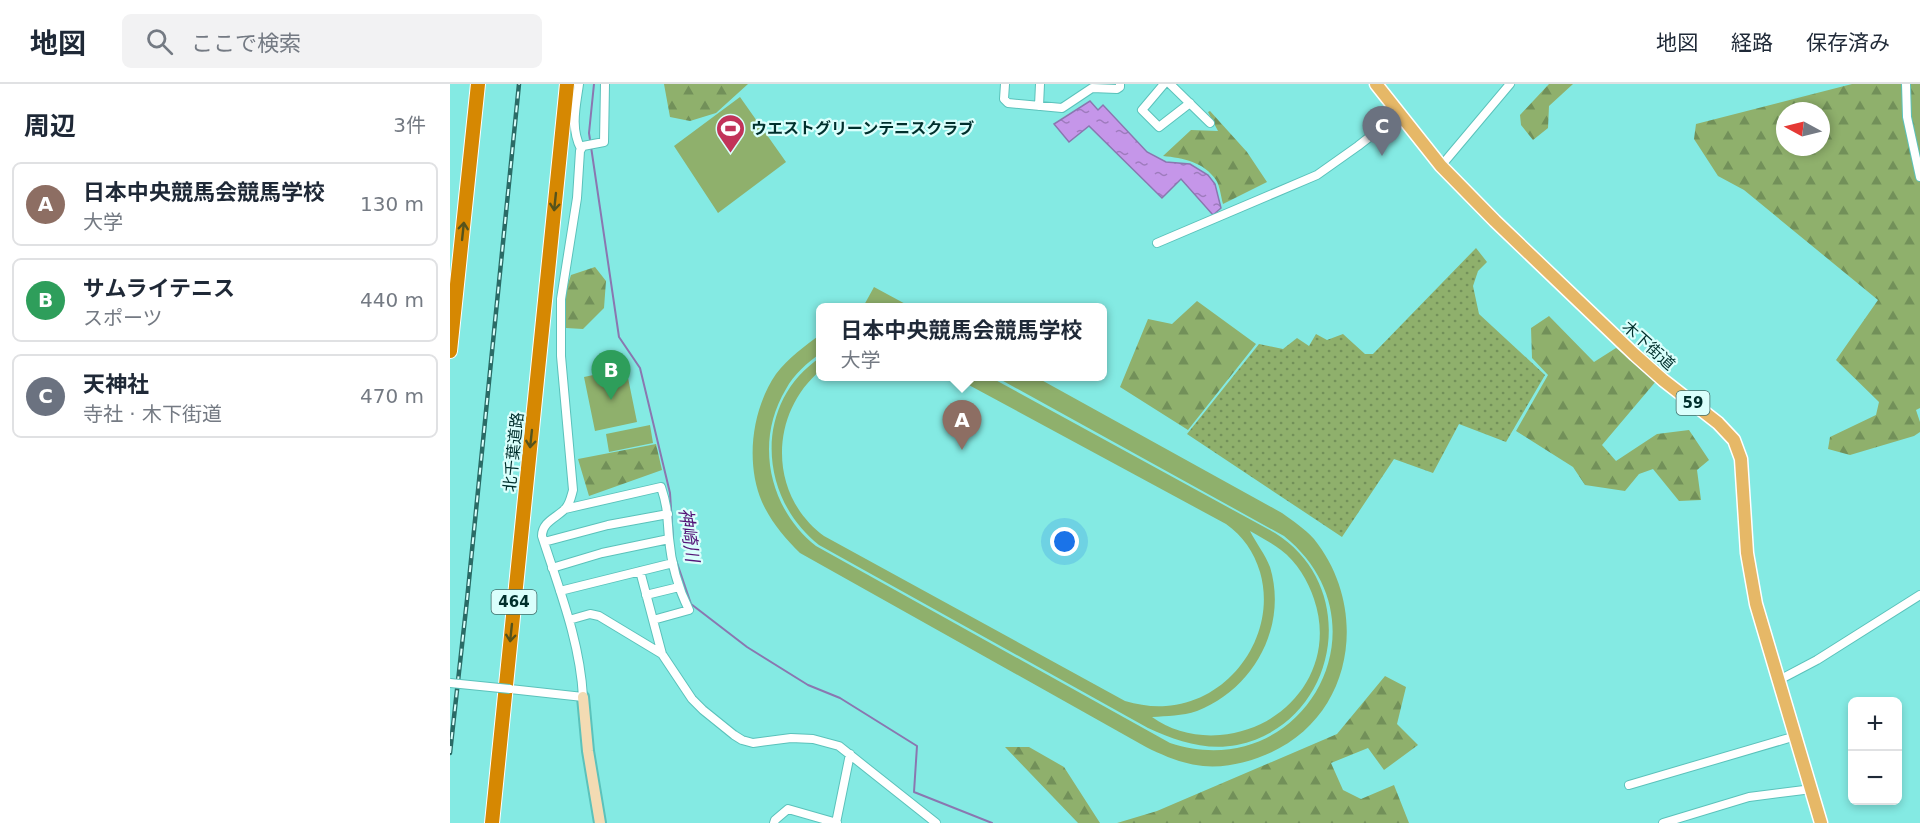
<!DOCTYPE html>
<html lang="ja">
<head>
<meta charset="utf-8">
<style>
	:root { --surface:#fff; --page:#f2f2f3; --text:#1f2937; --muted:#747a83; --line:#e0e1e3; --accent:#c23359 }
	body { margin:0; font-family:"DejaVu Sans","Noto Sans JP",sans-serif; background:var(--page); color:var(--text) }
	.controls { position:absolute; right:18px; bottom:18px; display:grid; overflow:hidden; border-radius:9px; box-shadow:0 3px 9px #0003 }
	.controls button { width:54px; height:54px; display:grid; place-items:center; padding:0; border:0; border-bottom:2px solid var(--line); background:var(--surface); color:var(--text); font:30px sans-serif }
	.compass { position:absolute; left:1326px; top:18px; width:54px; height:54px; border-radius:50%; background:var(--surface); box-shadow:0 3px 9px #0003; rotate:277deg }
	.you { position:absolute; left:615px; top:458px; width:21px; height:21px; margin:-15px; border:4px solid #fff; border-radius:50%; background:#1a73e8; box-shadow:0 0 0 9px #1a73e833 }
	.badge { display:grid; place-items:center; width:39px; height:39px; border-radius:50%; background:var(--accent); color:#fff; font-size:20px; font-weight:700 }
	.pin { position:absolute; translate:-50% -50px; filter:drop-shadow(0 2px 3px #0008) }
	.pin::after { content:''; position:absolute; top:32px; width:21px; height:18px; background:inherit; clip-path:polygon(0 0,100% 0,50% 100%) }
	.popup { position:absolute; left:366px; top:219px; width:291px; height:78px; box-sizing:border-box; display:grid; place-content:center; border-radius:9px; background:var(--surface); filter:drop-shadow(0 2px 4px #0005); font-size:20px; white-space:nowrap; color:var(--muted) }
	.popup b { font-size:22px; color:var(--text) }
	.popup::after { content:''; position:absolute; left:50%; top:100%; margin-left:-12px; border:12px solid transparent; border-top-color:var(--surface) }
	.list { margin:0; padding:0; list-style:none }
	h2 { display:flex; justify-content:space-between; align-items:center; height:78px; margin:0; padding:0 24px; font-size:26px }
	h2 small { font-size:20px; font-weight:400; color:var(--muted) }
	.list li { display:grid; grid-template-columns:39px 1fr auto; gap:18px; align-items:center; box-sizing:border-box; height:84px; margin:0 12px 12px; padding:0 12px; border:2px solid var(--line); border-radius:9px }
	.list b { display:block; font-size:22px; white-space:nowrap }
	.list p { margin:0; font-size:20px; white-space:nowrap; color:var(--muted) }
	.list em { font-size:20px; font-style:normal; color:var(--muted) }
	.icon { flex:none; width:33px; height:33px; fill:none; stroke:currentColor; stroke-width:2; stroke-linecap:round; stroke-linejoin:round }
	.map { position:relative; flex:none; width:1470px; height:739px; overflow:hidden }
	header { display:flex; align-items:center; gap:36px; box-sizing:border-box; height:84px; padding:0 30px; background:var(--surface); border-bottom:2px solid var(--line) }
	header strong { font-size:28px }
	nav { display:flex; gap:33px; margin-inline-start:auto; font-size:21px }
	.search { width:420px; height:54px; background:var(--page); display:flex; align-items:center; gap:15px; box-sizing:border-box; padding:0 21px; border-radius:9px; color:var(--muted); font-size:22px }
	main { display:flex }
	aside { flex:1; background:var(--surface) }
	.map>svg:first-child { display:block }
	.grass { fill:url(#grass-dots) }
	.forest { fill:url(#forest-firs); fill-rule:evenodd }
	.green { fill:#8fb06c; fill-rule:evenodd }
	.water { fill:url(#water-ripples); stroke:#8a77b0; stroke-width:1.5 }
	.lines { fill:none; stroke-linecap:round; stroke-linejoin:round }
	.stream { stroke:#8a77b0; stroke-width:2 }
	.street-casing { stroke:#5bc2bb; stroke-width:10 }
	.secondary-casing { stroke:#5bc2bb; stroke-width:14 }
	.primary-casing { stroke:#fff; stroke-width:15 }
	.highway-casing { stroke:#fff; stroke-width:16 }
	.street { stroke:#fff; stroke-width:8 }
	.secondary { stroke:#f3dbb3; stroke-width:10 }
	.primary { stroke:#e6b867; stroke-width:12 }
	.highway { stroke:#d68802; stroke-width:14 }
	.rail-casing { stroke:#2a6b66; stroke-width:4.5 }
	.rail { stroke:#dafffc; stroke-width:2; stroke-dasharray:7; stroke-linecap:butt }
	.street-bridge-casing { stroke:#5bc2bb; stroke-width:10; stroke-linecap:butt }
	.street-bridge { stroke:#fff; stroke-width:8 }
	.oneway { stroke:#56531b }
	.labels { text-anchor:middle; stroke-width:4.5; stroke-linejoin:round; paint-order:stroke }
	.shield { fill:#dafffc; stroke:#416d6a; stroke-width:1.5 }
	.shield-label { font-size:15px; font-weight:bold; fill:#002f2c }
	.poi-label { font-size:16px; font-weight:bold; fill:#002f2c; stroke:#dafffc; text-anchor:start }
	.street-label { font-size:16px; fill:#002f2c; stroke:#dafffc }
	.water-label { font-size:18px; font-style:italic; fill:#551678; stroke:#dafffc }
</style>
</head>
<body>
<header>
<strong>地図</strong>
<div class="search"><svg class="icon" aria-label="search" viewBox="0 0 24 24"><circle cx="10" cy="10" r="6"/><path d="M15 15l6 6"/></svg>ここで検索</div>
<nav><a>地図</a><a>経路</a><a>保存済み</a></nav>
</header>
<main>
<aside>
<h2>周辺<small>3件</small></h2>
<ul class="list">
<li><span class="badge" style="background:#8d6e63">A</span><div><b>日本中央競馬会競馬学校</b><p>大学</p></div><em>130 m</em></li>
<li><span class="badge" style="background:#2e9e5b">B</span><div><b>サムライテニス</b><p>スポーツ</p></div><em>440 m</em></li>
<li><span class="badge" style="background:#6b7280">C</span><div><b>天神社</b><p>寺社 · 木下街道</p></div><em>470 m</em></li>
</ul>
</aside>
<div class="map">
<svg width="1470" height="739" viewBox="0 0 1470 739">
	<defs>
		<pattern id="grass-dots" width="8" height="8" patternUnits="userSpaceOnUse" patternTransform="scale(1.5)"><rect width="8" height="8" fill="#8fb06c"/><path d="M2 2h.1M6 6h.1" fill="none" stroke="#729059" stroke-width="1.8" stroke-linecap="round"/></pattern>
		<pattern id="forest-firs" width="22" height="20" patternUnits="userSpaceOnUse" patternTransform="scale(1.5)"><rect width="22" height="20" fill="#8fb06c"/><path d="M5 1l3.5 6h-7zM16 11l3.5 6h-7z" fill="#729059"/></pattern>
		<pattern id="water-ripples" width="26" height="14" patternUnits="userSpaceOnUse" patternTransform="scale(1.5)"><rect width="26" height="14" fill="#c596e9"/><path d="M2 4q2-2 4 0t4 0M15 11q2-2 4 0t4 0" fill="none" stroke="#9e7bbd"/></pattern>
	</defs>
	<rect width="100%" height="100%" fill="#84eae3"/>
	<path class="grass" d="M1026,164l11,14 -9,9 -5,15 6,28 66,61 -39,67 -47,-18 -26,49 -39,-14 -52,78 -155,-103 72,-90 24,5 14,-11 12,8 7,-12 11,6 16,-6 22,20h8z"/>
	<path class="forest" d="M214,0h84l-32,29 -26,8 -20,-4z
		M1099,0h24l-24,22 -1,22 -15,12 -12,-15 -1,-10z
		M1402,0h68v324l-4,2 4,12v10l-6,4 -64,19 -22,-6 2,-12 46,-22 3,-13 -43,-42 42,-60 -134,-110 -26,-14 -24,-37 2,-15zM1335,27h36v36h-36z
		M760,27l37,41 20,30 -44,22c-2,-7 -3,-18 -7,-24 -12,-18 -33,-22 -53,-24l28,-26 27,1 -10,-19z
		M145,183l11,14 -2,27 -21,21 -17,-1 -3,-29 8,-24z
		M747,217l59,43 -68,86 -68,-43 28,-68 24,5z
		M1099,232l45,46 22,-14 41,32 -55,65 14,16 41,-27 32,-4 20,30 -12,10 4,30 -22,1 -26,-32 -14,5 -14,17 -40,-6 -12,-18 -57,-36 32,-56 -16,-17 -1,-30z
		M206,360l6,26 -73,26 -11,-37z
		M935,592l21,11 -9,37 21,21 -34,25 -16,-22 -37,15 12,27 18,9 33,-14 15,38h-292l40,-12 180,-77z
		M555,663h24l35,20 36,56h-22z"/>
	<path class="green" d="M290,13l46,65 -68,51 -44,-67z
		M424,203l37,20h-48z
		M371,250v19c-14,10 -27,21 -35,36 -32,53 -17,120 30,157l354,197c133,43 223,-119 114,-207l-288,-159h40l246,136c11,8 23,16 32,26 57,71 39,181 -49,216 -19,8 -41,13 -62,11 -20,-2 -39,-10 -57,-19l-346,-194c-15,-15 -29,-31 -38,-51 -17,-40 -10,-93 14,-128 12,-16 29,-28 45,-40z
		M371,273v13c-52,43 -53,125 3,166l301,165c14,4 27,6 41,5 65,-4 112,-72 94,-134 -6,-20 -17,-36 -34,-48l-272,-147h36l285,156c88,55 63,191 -38,212 -31,6 -61,-4 -89,-17l-329,-183c-61,-48 -66,-143 2,-188zM800,447c10,6 22,12 31,19 16,12 27,31 33,49 23,67 -25,130 -94,136 -24,2 -49,-4 -68,-18 15,-1 30,-1 45,-6 57,-22 91,-85 73,-144 -5,-13 -14,-24 -20,-36z
		M176,284l11,54 -42,9 -11,-54z
		M200,341l3,18 -44,9 -3,-18z"/>
	<path class="water" d="M640,17l8,9 5,-5 44,47 19,10 24,2 18,11 7,9 6,24 -8,7 -32,-36 -19,19 -73,-72 -20,16 -15,-18z"/>
	<g class="lines">
		<path class="stream" d="M144,0l-5,49 30,204 21,31 30,125 3,46
			M225,473l16,47 56,43 61,38 32,13 77,48 -3,46 78,31"/>
		<defs>
			<path id="street" d="M129,0c-3,22 -9,44 2,65
				M555,0l-1,15 4,4 54,5 30,-20 25,1 3,-2v-3
				M714,0l-22,26 17,17 31,-24
				M720,0l40,39
				M1456,0l1,33 13,60
				M589,22l1,-22
				M991,82l69,-82
				M707,159l160,-68 41,-29 41,-32
				M115,425l96,-22c7,21 6,29 8,51 2,24 9,50 20,72l-36,10
				M94,458l64,-17 60,-11
				M102,484l50,-15 67,-14
				M190,487l22,83
				M110,507l113,-28
				M196,511l33,-8
				M119,536l21,-6 9,2 63,38 30,45 11,11 31,25 8,5 11,3 38,-5 22,1 26,7 97,77
				M1329,596l38,-20 103,-65
				M60,605l73,8c-3,-56 -24,-108 -41,-161 0,-14 14,-18 23,-27 5,-5 6,-12 8,-19l-12,-134v-57l16,-101 3,-47 3,-5 21,-4 1,-58
				M1179,701l167,-49
				M324,739l1,-3 13,-11 49,14
				M386,739l14,-69
				M1213,739l86,-26 63,-8"/>
			<path id="secondary" d="M133,613l5,54 12,72"/>
			<path id="primary" d="M926,0l65,82 54,55 140,134 28,25 55,43 16,17 7,19 6,94 9,51 65,219"/>
			<path id="highway" d="M0,267l28,-267
				M42,739l75,-739"/>
		</defs>
		<use href="#street" class="street-casing"/>
		<use href="#secondary" class="secondary-casing"/>
		<use href="#primary" class="primary-casing"/>
		<use href="#highway" class="highway-casing"/>
		<use href="#street" class="street"/>
		<use href="#secondary" class="secondary"/>
		<use href="#primary" class="primary"/>
		<use href="#highway" class="highway"/>
		<defs>
			<path id="rail" d="M0,669l17,-153 52,-516"/>
		</defs>
		<use href="#rail" class="rail-casing"/>
		<use href="#rail" class="rail"/>
		<defs>
			<path id="street-bridge" d="M0,599l60,6"/>
		</defs>
		<use href="#street-bridge" class="street-bridge-casing"/>
		<use href="#street-bridge" class="street-bridge"/>
	</g>
	<defs><path id="oneway-shaft" d="M-6 0H5M1.5-3L5.5 0L1.5 3" fill="none" stroke-width="1.6" stroke-linecap="round" stroke-linejoin="round" transform="scale(1.5)"/></defs>
	<g class="oneway">
		<use href="#oneway-shaft" transform="translate(105 118) rotate(96)"/>
		<use href="#oneway-shaft" transform="translate(13 147) rotate(-84)"/>
		<use href="#oneway-shaft" transform="translate(81 355) rotate(96)"/>
		<use href="#oneway-shaft" transform="translate(61 549) rotate(96)"/>
	</g>
	<defs>
		<symbol id="stadium-pin" viewBox="-11 -11 22 30"><path d="M0 17L-7.5 6A9.5 9.5 0 1 1 7.5 6Z" fill="#c23359" stroke="#dafffc"/><path d="M0-5a6.5 5 0 1 0 0 10a6.5 5 0 1 0 0-10ZM-3.5-1.8h7v3.6h-7Z" fill="#fff"/></symbol>
	</defs>
	<g fill-rule="evenodd">
		<use href="#stadium-pin" x="264" y="28" width="33" height="45"/>
	</g>
	<g class="labels">
		<g class="shield">
			<rect x="1226.5" y="307" width="33" height="24" rx="4.5"/>
			<rect x="41.5" y="506" width="45" height="24" rx="4.5"/>
		</g>
		<g class="shield-label">
			<text x="1243" y="324">59</text>
			<text x="64" y="523">464</text>
		</g>
		<g class="poi-label">
			<text x="301" y="50">ウエストグリーンテニスクラブ</text>
		</g>
		<g class="street-label">
			<text transform="translate(1199 261) rotate(42)" y="6">木下街道</text>
			<text transform="translate(63 368) rotate(-84)" y="6">北千葉道路</text>
		</g>
		<g class="water-label">
			<text transform="translate(239 451) rotate(82)" y="6">神崎川</text>
		</g>
	</g>
</svg>
<div class="controls">
<button>+</button>
<button>−</button>
</div>
<svg class="compass" viewBox="-18 -18 36 36"><path d="M0-13l5 13h-10z" fill="#e53935"/><path d="M0 13l5-13h-10z" fill="#747a83"/></svg>
<div class="you"></div>
<div class="pin badge" style="left:512px;top:366px;background:#8d6e63">A</div>
<div class="popup"><b>日本中央競馬会競馬学校</b>大学</div>
<div class="pin badge" style="left:161px;top:316px;background:#2e9e5b">B</div>
<div class="pin badge" style="left:932px;top:72px;background:#6b7280">C</div>
</div>
</main>
</body>
</html>
